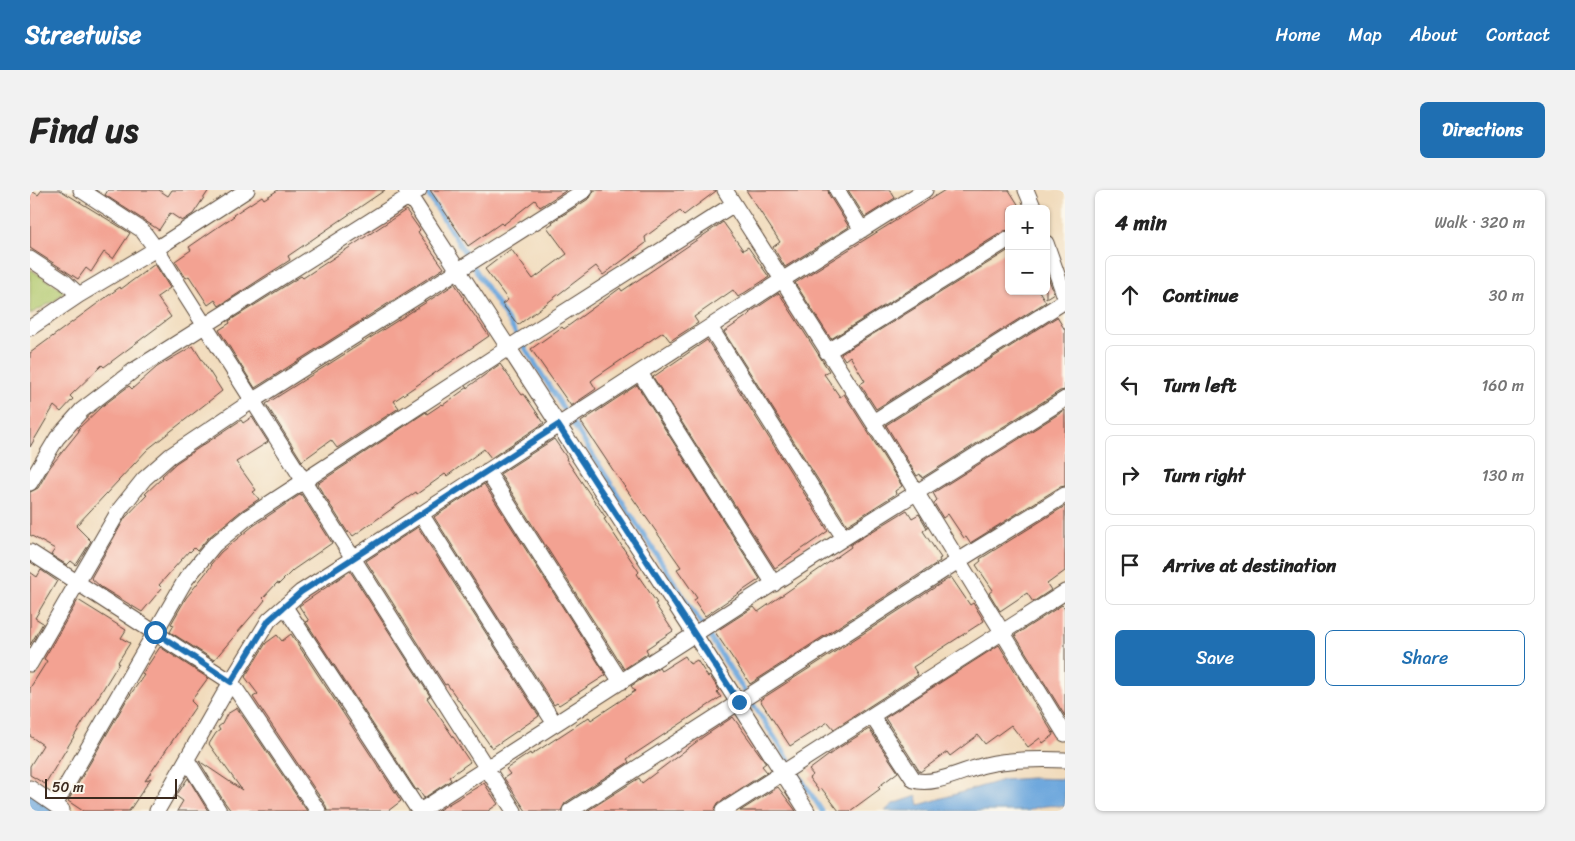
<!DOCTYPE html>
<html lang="en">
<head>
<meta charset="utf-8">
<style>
	:root { --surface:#fff; --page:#f2f2f2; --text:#222; --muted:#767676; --line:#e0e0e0; --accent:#1f6fb2 }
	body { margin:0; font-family:Sriracha,sans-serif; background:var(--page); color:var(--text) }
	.controls { position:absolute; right:15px; top:15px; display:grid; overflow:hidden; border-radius:8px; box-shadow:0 1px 4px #0004 }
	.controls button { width:45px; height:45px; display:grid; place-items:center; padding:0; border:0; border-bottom:1px solid var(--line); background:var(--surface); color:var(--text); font:25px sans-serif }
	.scale { position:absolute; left:15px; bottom:12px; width:132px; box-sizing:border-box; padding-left:5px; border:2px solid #3b2a1e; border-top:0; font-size:14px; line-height:18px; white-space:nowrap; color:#3b2a1e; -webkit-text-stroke:4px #fbf7ec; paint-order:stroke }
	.stop { position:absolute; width:15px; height:15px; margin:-11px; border:4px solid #1f6fb2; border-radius:50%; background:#fff }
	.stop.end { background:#1f6fb2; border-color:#fff; box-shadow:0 1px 5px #0008 }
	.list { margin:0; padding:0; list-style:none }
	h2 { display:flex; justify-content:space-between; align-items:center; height:65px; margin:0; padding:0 20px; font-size:21px }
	h2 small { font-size:16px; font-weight:400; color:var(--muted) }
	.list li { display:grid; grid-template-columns:32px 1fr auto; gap:15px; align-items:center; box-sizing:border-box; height:80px; margin:0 10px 10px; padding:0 10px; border:1px solid var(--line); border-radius:8px }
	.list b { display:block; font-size:19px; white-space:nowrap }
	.list em { font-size:16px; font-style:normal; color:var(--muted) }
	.actions { display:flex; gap:10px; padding:15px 20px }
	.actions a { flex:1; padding:11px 0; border:1px solid var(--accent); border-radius:8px; text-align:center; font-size:18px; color:var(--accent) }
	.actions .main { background:var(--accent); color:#fff }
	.icon { flex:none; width:28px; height:28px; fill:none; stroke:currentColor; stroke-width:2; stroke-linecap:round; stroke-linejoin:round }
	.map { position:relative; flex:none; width:1035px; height:621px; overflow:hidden; border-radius:8px }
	header { display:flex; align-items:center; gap:30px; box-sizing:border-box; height:70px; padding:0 25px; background:var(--accent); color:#fff }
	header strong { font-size:24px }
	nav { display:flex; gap:28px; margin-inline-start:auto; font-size:18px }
	.intro { display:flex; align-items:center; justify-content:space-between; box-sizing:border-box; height:120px; padding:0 30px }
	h1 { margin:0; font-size:35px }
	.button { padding:12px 22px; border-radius:8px; background:var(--accent); color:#fff; font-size:18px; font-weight:700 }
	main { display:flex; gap:30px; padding:0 30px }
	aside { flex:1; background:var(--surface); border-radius:8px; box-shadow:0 1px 4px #0004 }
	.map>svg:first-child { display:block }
	.green { fill:#b2c96e; stroke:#767a46 }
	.water { fill:#6da7dd; stroke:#54687e }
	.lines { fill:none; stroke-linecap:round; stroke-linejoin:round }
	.stream { stroke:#6da7dd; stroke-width:5 }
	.river { stroke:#6da7dd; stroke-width:31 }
	.building { fill:#f3a292 }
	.minor-casing { stroke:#564536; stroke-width:17 }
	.minor { stroke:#fff; stroke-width:15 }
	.route { stroke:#1f6fb2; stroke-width:6 }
</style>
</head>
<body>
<header>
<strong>Streetwise</strong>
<nav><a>Home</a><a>Map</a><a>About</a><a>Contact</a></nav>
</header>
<div class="intro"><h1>Find us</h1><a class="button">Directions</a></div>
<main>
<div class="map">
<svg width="1035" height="621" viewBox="0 0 1035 621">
	<rect width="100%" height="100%" fill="#fbf7ec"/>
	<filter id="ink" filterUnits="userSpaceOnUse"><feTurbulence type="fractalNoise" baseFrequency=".02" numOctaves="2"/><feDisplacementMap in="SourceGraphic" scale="10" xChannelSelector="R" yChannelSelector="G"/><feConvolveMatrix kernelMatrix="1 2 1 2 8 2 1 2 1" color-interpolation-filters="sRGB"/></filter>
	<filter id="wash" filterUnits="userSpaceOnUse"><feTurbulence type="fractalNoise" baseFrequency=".0096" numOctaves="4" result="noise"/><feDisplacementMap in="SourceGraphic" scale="20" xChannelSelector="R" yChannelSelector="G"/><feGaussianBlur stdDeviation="1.12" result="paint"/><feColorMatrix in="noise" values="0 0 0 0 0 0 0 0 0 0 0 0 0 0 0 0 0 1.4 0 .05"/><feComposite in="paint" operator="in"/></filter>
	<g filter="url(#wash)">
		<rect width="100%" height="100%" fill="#f1dbbc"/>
		<path class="green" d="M0,79l34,22 -8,9 -26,14z"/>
		<path class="water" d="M1001,588l34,1v28c-12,-3 -27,-1 -38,4h-142l8,-7 24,-8 2,9 84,-25z"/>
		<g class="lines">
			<path class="stream" d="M395,0l197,311 200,310"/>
			<path class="river" d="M0,612l14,9"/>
		</g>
		<g id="blocks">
			<path class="building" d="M0,0l8,5 4,-5h18l70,43 -17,26 -9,-7 -13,20 -5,-4 -8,11 -48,-31z
				M78,0h51l9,6 4,-6h37l-16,24 -11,7 -12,-8 -11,17 -54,-35z
				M248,0h107l-97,66 2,4 -71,46 -4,-6 -7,5 -19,-29 -3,2 -11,-17 16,-11 -2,-3 45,-31 -1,-1 29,-19 2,3z
				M400,0h137l-27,17 -5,-7 -32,25 -2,-2 -33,23z
				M564,0h122v1l-32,24 -4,-4 -35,26 1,6 -43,32 -7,-9 -78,59 -16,-21 6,-4 -23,-31 26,-20 22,30 34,-25 -20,-27 6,-4 -1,-1 38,-24z
				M716,0h82l1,5 20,32 -64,40 -12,-20 7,-5z
				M818,0h42l5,8 -30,19z
				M915,0h64l12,19h-12v21l-5,1 -173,108 -36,-56z
				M376,20l14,20 -2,2 26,36 -189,120 -36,-58 11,-7 -1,-2 72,-45 2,2z
				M693,32l20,28 5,-3 21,30 -31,20 -5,-7 -39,27 4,6 -28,18 -7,-9 -67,45 -5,4 5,8 -25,17 -40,-57 31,-22 2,2 55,-40 1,-1 2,3z
				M979,60v41h30l7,11 -170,107 -16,-25 5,-3 -15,-25 -5,4 -4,-6z
				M125,74l15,24 -13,9 14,20 -67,50 -2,-2 -32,31 3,3 -12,13 -7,-6 -24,41v-94l90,-66 1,2z
				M1016,82l8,21 -8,5z
				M425,94l9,14 -1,1 26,37 -95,65 5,7 -62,40 -6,-8 -29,21 -36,-57z
				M749,103l50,78 -5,3 16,23 4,-3 58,92 -7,5 1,3 -49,31 -123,-193 26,-18 -1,-1z
				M1027,127l8,13v60l-5,1 -138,87 -2,-4 -3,2 -31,-51z
				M677,150l121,191 -53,37 -122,-191z
				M163,156l29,45 -74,58 -72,77 15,15 -15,24 -5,-4 -4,4 -16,-10 4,-6 -25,-14v-43l8,-4 12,-21 29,-36 -1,-2 23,-22 28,-21 3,3 25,-22z
				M470,174l22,31 2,-1 20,29 -53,35 -7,-9 -37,27 -2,-2 -28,20 -1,-2 -63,44 -4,-5 -1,2 -31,-49 109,-72 1,2 15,-10 1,1z
				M607,195l123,194 -55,37 -11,-16 3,-2 -20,-29 4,-2 -66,-94 -34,-51z
				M1035,220v76l-5,1 -90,56 -4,-6 -2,1 -16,-24 -5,4 -9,-15 3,-3 -4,-7z
				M222,227l16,25 -32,20 20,28 -3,2 6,7 -18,12 -33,27 -11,13 -3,-3 -4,4 -1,-1 -30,34 3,3 -20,24 -41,-25 -10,-9 34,-60 22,-23 -2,-1 18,-17 -1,-1 14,-13 65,-43 2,3z
				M524,249l13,19 -1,1 40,59 -2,1 35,53 -2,2 20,29 -2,1 18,27 -27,18 2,4 -24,16 -124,-195z
				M454,294l122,191 -47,30 -2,-2 -3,2 -120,-188z
				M271,304l31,49 -39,27 -14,14 -2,-1 -14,15 2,2 -4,5 -47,55 -44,-28 4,-7 -3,-1 15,-26 26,-33 -1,-1 10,-12 32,-26z
				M1035,316v65l-18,13 4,6 -18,12 -6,-9 -27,18 -11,-18 4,-3 -17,-25 5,-4 -1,-2z
				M877,320l5,8 7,-4 8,14 -4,3 18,27 -2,1 1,2 -190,123 -35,-52 39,-25 4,5 93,-65 -1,-2z
				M388,337l121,189 -47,32 -45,-64 -2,1 -79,-124z
				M11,380l16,11 -22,37 8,5 -13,22v-73l7,5z
				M320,381l80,125 -3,2 43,64 -21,15 2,3 -27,18 -6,-9 -2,1 -110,-168 3,-1 -10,-15z
				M921,387l19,28 3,-2 11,18 -71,46 5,8 -84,54 -6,-7 -38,24 -30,-46z
				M48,410l48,30 -5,8 9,5 -12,19 1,1 -74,121 -15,-9v-9l13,-21 -13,-9v-48l17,-27 -3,-2z
				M1032,415l3,3v108l-50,-81z
				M261,444l110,167 -13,10h-61l-1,-5 -73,-109 5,-3 -13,-17 21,-34 11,-8 5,6z
				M969,455l55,90 -11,8 -3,-5 -12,9 -17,-22 -26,19 -7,-9 -28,21 -3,-4 -27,20 -35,-54z
				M130,457l48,31 -17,23 5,5 -51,75 6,-3 -22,33h-46l-15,-10 58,-100 18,-26 -2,-1z
				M655,466l5,8 7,-4 11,17 2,-1 9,14 -2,2 4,5 -94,62 2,3 -64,41 -4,8h-35l-22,-33 6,-4 -4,-5 24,-16 1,2 58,-38 2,3 44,-29 -4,-5 28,-18 2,3z
				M207,518l70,103h-76l-8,-11 -24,-39 43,29 -33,-46 7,-11 4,-3 -2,-3 4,-3 5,-10z
				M703,527l33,46 -4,3 5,6 -49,31 -4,8h-127l52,-33 3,5 61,-46z
				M839,539l29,43 -20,15 2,2 -30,22h-11l-17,-22 -3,2 -10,-13 4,-3 -4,-5 28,-21z
				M158,588l20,33h-31l6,-10 -7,-5z
				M454,593l14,21 -10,7h-51z
				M748,597l18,24h-56z"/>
		</g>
	</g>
	<g filter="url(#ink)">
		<use href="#blocks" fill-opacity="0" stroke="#564536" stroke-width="1"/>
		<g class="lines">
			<defs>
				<path id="minor" d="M51,0l61,40 14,19 358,562
					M376,0l289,445 112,176
					M695,0l148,232 192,312
					M807,0l25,40
					M996,0l8,19
					M1016,53l19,54
					M0,69l35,23 14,13
					M680,137l134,211
					M0,138l49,-33 77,-46 91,-59
					M797,162l182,-113
					M610,183l134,211
					M843,232l192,-121
					M457,281l134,211
					M0,293l27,-45 25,-28 51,-39 286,-181
					M391,324l134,210
					M0,362l201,130 87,129
					M255,417l134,204
					M0,474l90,-155 24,-30 26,-23 82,-55 333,-211
					M842,526l42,64c19,7 52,-11 71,-15 26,-6 53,-6 80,-5
					M157,570l32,51
					M0,598l32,22
					M25,615l131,-226 28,-34 33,-27 57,-37 204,-133 226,-144
					M127,621l74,-129 38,-62 32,-28 481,-312 143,-90
					M390,621l424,-273 221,-139
					M540,621l388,-250 107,-66
					M693,621l342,-219"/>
			</defs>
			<use href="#minor" class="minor-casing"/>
			<use href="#minor" class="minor"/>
		</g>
	</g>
	<g class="lines" filter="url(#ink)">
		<path class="route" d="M125,442l76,50 38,-62 32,-28 257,-167 181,277"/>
	</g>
</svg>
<div class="controls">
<button>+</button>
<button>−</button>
</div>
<div class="scale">50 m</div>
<div class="stop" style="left:125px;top:442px"></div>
<div class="stop end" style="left:709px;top:512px"></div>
</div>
<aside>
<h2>4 min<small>Walk · 320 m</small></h2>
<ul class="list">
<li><svg class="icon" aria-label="ahead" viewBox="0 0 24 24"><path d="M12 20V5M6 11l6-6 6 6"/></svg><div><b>Continue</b></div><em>30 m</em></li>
<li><svg class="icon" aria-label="left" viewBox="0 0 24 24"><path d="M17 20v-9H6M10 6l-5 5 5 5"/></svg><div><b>Turn left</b></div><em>160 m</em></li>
<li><svg class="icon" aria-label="right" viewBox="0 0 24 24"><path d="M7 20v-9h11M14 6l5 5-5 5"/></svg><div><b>Turn right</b></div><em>130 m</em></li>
<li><svg class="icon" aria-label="arrive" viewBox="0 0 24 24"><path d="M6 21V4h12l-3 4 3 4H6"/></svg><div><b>Arrive at destination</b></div></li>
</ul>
<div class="actions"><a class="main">Save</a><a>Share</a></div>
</aside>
</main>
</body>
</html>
